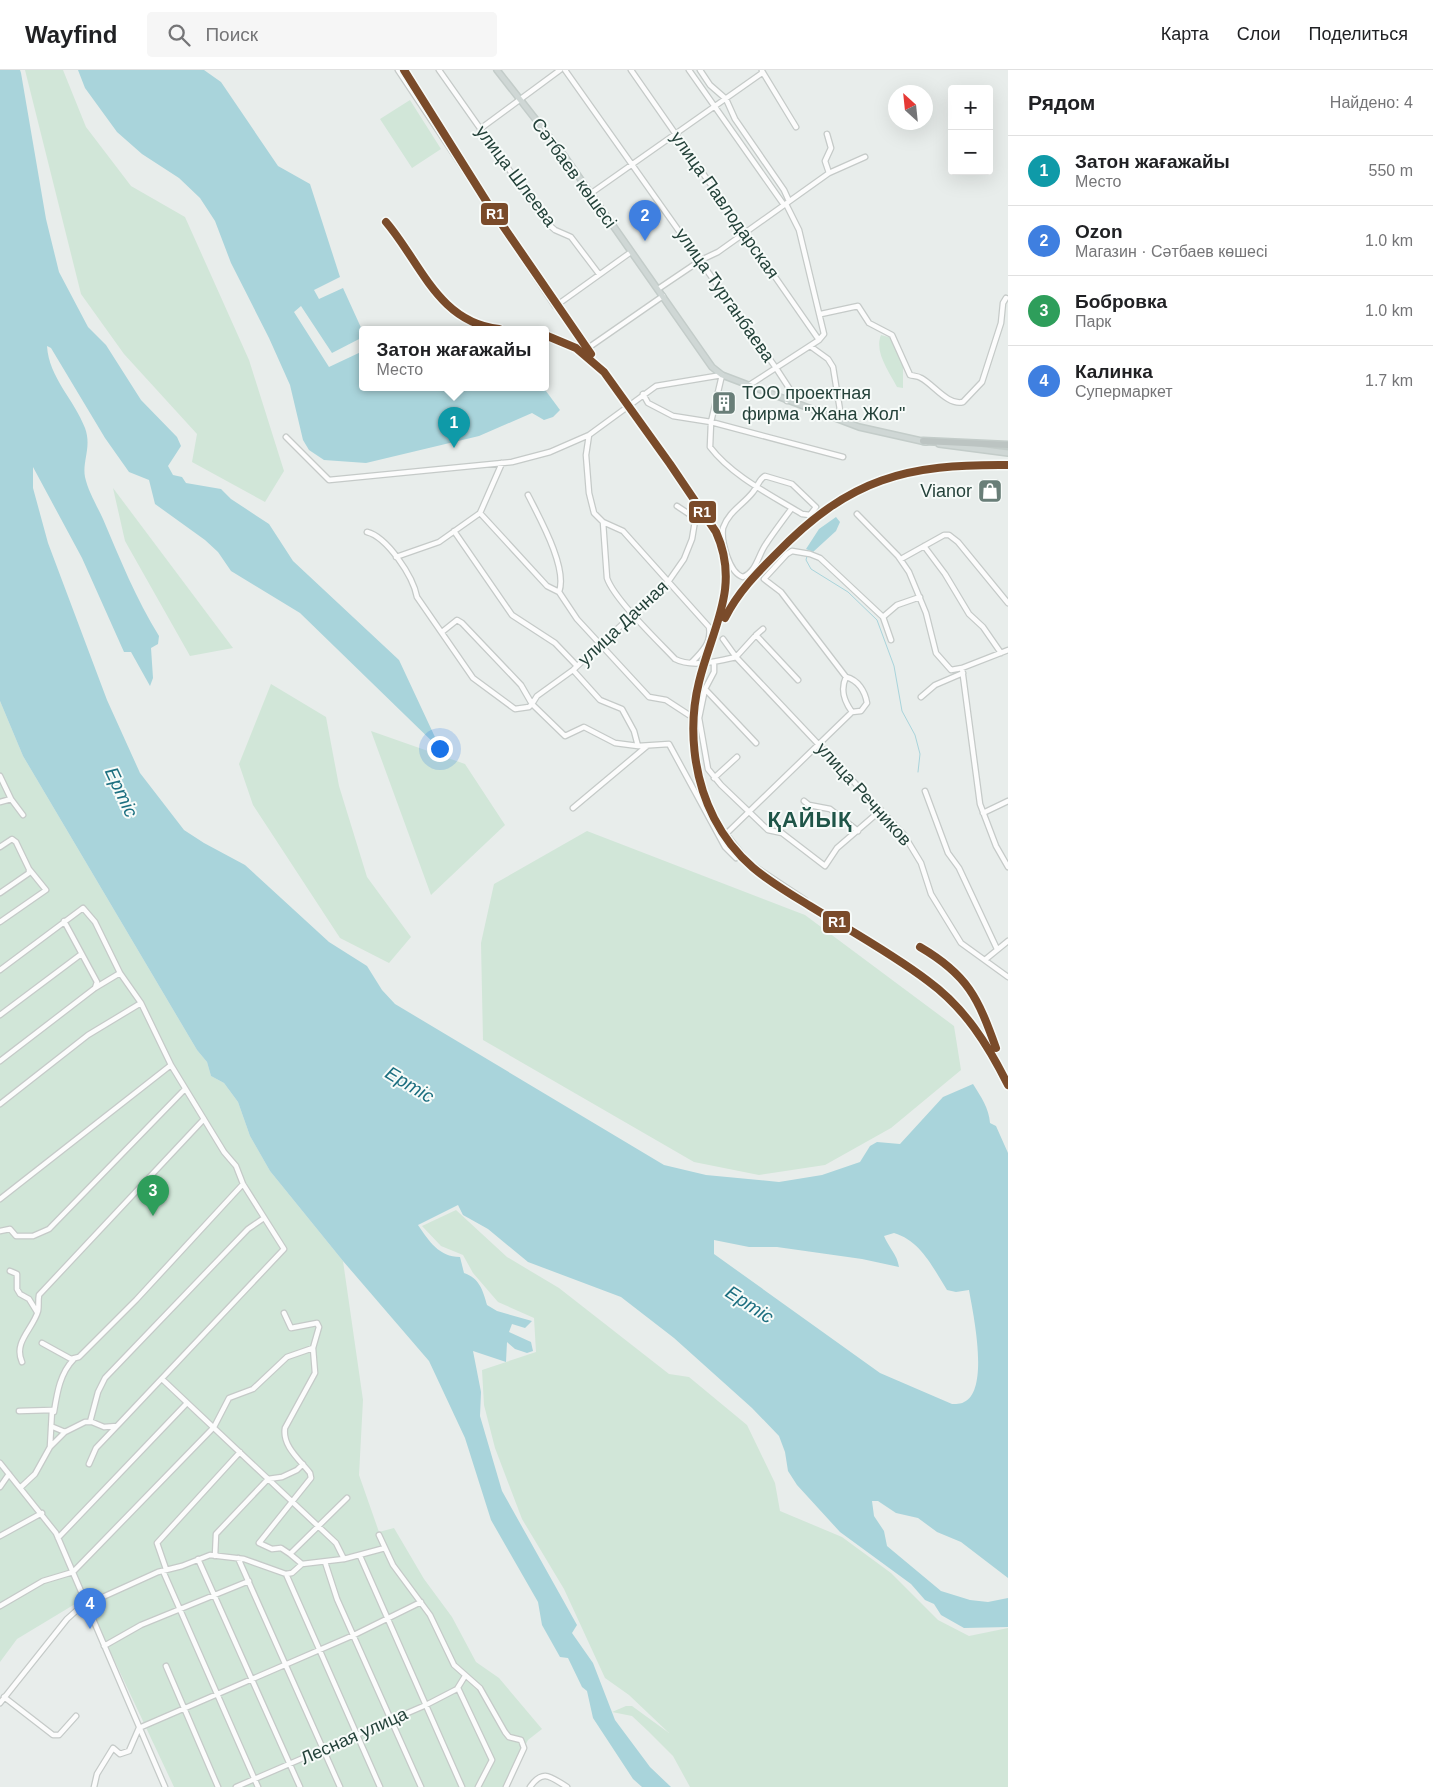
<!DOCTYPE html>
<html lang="ru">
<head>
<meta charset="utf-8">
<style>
	:root { --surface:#fff; --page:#f6f6f6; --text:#202124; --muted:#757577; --line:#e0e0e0; --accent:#697e78 }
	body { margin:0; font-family:Helvetica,sans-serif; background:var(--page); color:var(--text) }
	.controls { position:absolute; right:15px; top:15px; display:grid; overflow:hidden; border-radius:5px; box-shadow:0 5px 20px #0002 }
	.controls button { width:45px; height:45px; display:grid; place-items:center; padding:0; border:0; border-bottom:1px solid var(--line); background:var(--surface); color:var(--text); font:25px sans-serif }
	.compass { position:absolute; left:888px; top:15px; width:45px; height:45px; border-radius:50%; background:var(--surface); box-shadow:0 5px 20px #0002; rotate:333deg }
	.you { position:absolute; left:439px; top:678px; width:18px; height:18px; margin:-12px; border:4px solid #fff; border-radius:50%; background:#1a73e8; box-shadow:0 0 0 8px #1a73e833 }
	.badge { display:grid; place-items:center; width:32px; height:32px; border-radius:50%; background:var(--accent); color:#fff; font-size:16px; font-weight:700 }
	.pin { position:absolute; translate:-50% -41px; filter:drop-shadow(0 1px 2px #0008) }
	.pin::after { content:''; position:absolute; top:26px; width:18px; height:15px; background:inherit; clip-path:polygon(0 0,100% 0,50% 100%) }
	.popup { position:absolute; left:359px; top:256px; width:190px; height:65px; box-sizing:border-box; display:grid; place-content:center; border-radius:5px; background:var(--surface); filter:drop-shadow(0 1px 4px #0005); font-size:16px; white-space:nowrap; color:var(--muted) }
	.popup b { font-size:19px; color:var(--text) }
	.popup::after { content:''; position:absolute; left:50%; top:100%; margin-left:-10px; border:10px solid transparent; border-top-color:var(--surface) }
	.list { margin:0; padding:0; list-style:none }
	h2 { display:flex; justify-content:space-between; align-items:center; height:65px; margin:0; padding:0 20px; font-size:21px }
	h2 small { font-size:16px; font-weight:400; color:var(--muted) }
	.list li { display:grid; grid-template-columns:32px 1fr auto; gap:15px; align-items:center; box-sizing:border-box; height:70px; padding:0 20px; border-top:1px solid var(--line) }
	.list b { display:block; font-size:19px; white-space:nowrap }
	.list p { margin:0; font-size:16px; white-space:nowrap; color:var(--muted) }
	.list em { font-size:16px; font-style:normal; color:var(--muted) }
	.icon { flex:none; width:28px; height:28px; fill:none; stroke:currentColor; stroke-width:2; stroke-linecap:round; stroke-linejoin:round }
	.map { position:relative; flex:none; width:1008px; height:1717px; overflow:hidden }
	header { display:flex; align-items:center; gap:30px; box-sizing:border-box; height:70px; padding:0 25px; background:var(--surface); border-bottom:1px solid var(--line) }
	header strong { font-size:24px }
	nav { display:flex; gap:28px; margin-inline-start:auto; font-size:18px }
	.search { width:350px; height:45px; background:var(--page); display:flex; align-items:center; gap:12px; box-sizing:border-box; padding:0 18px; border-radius:5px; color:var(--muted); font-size:19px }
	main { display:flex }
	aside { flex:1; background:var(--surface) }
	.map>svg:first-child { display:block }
	.green { fill:#d1e6d8 }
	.water { fill:#a9d4db; fill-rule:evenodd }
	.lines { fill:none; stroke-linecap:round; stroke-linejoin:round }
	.stream { stroke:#a9d4db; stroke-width:1 }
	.minor-casing { stroke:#c5cac8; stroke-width:7 }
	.major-casing { stroke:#c3ccc9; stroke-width:8 }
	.highway-casing { stroke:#c3ccc9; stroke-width:9 }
	.minor { stroke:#fcfcfc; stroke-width:4.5 }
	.major { stroke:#cfd7d5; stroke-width:5 }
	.highway { stroke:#bcc4c2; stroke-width:6 }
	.rail-1-casing { stroke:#f7fbf9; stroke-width:11 }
	.rail-1 { stroke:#7a4b2a; stroke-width:8 }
	.labels { text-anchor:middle; stroke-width:4; stroke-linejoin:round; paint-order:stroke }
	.street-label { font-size:18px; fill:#24423a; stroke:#f7fbf9 }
	.poi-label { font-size:18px; fill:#24423a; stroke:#f7fbf9; text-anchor:start }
	.water-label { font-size:19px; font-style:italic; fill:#1c6f80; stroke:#f7fbf9 }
	.district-label { font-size:22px; font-weight:bold; letter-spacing:1px; fill:#1f5548; stroke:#f7fbf9 }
	.line-badge { stroke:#f7fbf9; stroke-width:2 }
	.badge-label { font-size:14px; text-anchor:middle; font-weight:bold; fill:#fff }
</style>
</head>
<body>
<header>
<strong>Wayfind</strong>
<div class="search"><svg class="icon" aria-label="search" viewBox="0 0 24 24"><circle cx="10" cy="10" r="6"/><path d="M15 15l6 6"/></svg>Поиск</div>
<nav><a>Карта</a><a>Слои</a><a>Поделиться</a></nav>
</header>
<main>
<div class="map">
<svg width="1008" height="1717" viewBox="0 0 1008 1717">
	<rect width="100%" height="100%" fill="#e8edeb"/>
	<path class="green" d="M25,0h38l23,57 45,59 54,31 64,143 35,111 -19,31 -73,-40 5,-28 -73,-80 -43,-60z
		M410,30l31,49 -29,19 -32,-49z
		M881,265l11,3 11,26v24l-6,-1c-8,-16 -23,-35 -16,-52z
		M113,418l120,160 -43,8 -65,-115z
		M271,614l55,33 13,69 28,91 44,60 -22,26 -49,-25 -87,-133 -14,-41z
		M0,631l23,55 174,294 10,12 4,14 13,7 14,19 12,34 20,35 73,90 20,139 -4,75 20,57 15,-4 30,51 28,38 24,45 23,16 43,51 -14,11 -24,47h-330l-89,-189 -68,41 -17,23z
		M371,661l94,33 40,61 -74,70z
		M587,761l218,84 149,111 7,44 -70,58 -66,37 -66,10 -65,-13 -211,-122 -2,-97 13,-59z
		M456,1140l51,47 52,31 110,86 20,3 58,48 28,58 5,28 62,26 49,36 47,47 31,16 39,-8v159h-318l-17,-31 -25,-25 -16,-15 -20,-4 14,-6h6l37,27 -40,-38 -24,-17 -41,-89 -42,-70 -27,-71 -11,-43 -2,-35 54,-18 -2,-34 -36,-16 -25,-29 -10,-18 -22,-9 -19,-20z"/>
	<path class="water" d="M0,0h20l1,3 25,146 13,53 29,55 18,18 35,55 36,37 4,9 -13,20 5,9 9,2 4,6 35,6 10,10 38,25 24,37 106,99 42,90 -141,-137 -69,-42 -13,-19 -13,-12 -50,-36 -6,-24 -20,-8 -24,-34 -54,-90 -4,-2c2,32 27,53 38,82 7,19 -3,33 0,49 3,14 12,29 18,42 17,40 33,80 56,117l-1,8 -7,4 2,30 -3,8 -19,-34h-7l-42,-94 -49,-91v21l15,55 59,157 33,73 44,57 20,13 41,22 84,77 38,24 15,24 13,14 269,161 42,10 73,7 43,-7 38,-13 10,-16 7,-4 23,2 43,-47 30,-13c8,13 16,24 17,39l6,3 12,27v425l-47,-36 -24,-10 -19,-14 -22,-5 -18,-12h-6l2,15 10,15 3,15 54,45 29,9 18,2 20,-4v29l-44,1 -23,-13 -7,-11 -9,-4 -14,-16 -71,-52 -43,-47 -9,-14 -3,-19 -6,-16 -27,-28 -78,-70 -53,-41 -93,-35 -40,-33 -25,-14 -5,-10 -40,20c11,16 21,32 42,32l4,16c15,5 19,17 23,32l10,6 35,10 -7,7 -13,-4 -3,8 22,10 2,9 -6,2 -12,-4 -8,-7 -1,20 -33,-11 8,41 -1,24 22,75 75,134 -5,8 21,30 22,57 35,47 21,20h-29l-9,-8 -40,-61 -6,-27 -5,-4 -14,-29 -8,-1 -18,-32 -4,-23 -47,-82 -26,-82 -36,-77 -86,-100 -73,-90 -20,-35 -12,-34 -14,-19 -13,-7 -4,-14 -10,-12 -174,-294 -23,-55zM894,1163c27,8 39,35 53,57l9,2 13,-2c4,23 21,100 -5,112 -3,2 -9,2 -12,2l-72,-31 -166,-119v-14l35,7h28l85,12 37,8c-2,-13 -10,-19 -15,-31z
		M78,0h126l17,12 57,84 32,18 30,93 -26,13 5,9 24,-11 20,44v5l-31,16 -31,-47 -7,6 35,55 34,-16v36h180l17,23 -7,7 -9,3 -12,-7 -53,23 -113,27 -42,-3 -15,-10 -6,-10 -13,-55 -21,-47 -38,-75 -16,-42 -15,-23 -21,-20 -37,-24 -25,-22 -32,-44z
		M836,447l4,5 -4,9 -23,21 -7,-3 13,-20z"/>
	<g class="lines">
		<path class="stream" d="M807,486l-1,4 5,9 37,23 29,28 17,46 8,45 13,24 5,19 -2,18"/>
		<defs>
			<path id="minor" d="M398,0l157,236 2,-1 31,43 75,-52
				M439,0l107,152 9,8 16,7 28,37
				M565,0l211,298 13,20 -2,13
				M631,0l188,270
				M689,0l95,135
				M700,0l10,15 16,14 9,20 49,71 5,11
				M762,1l34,56
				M480,59l80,-59
				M827,64l4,14 -6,13 4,12
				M590,124l172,-121
				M658,219l43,-29 17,-8 111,-79 36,-16
				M557,235l74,-53
				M821,244l37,-8 11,17 23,12 18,40c3,1 8,1 11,3 12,6 27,28 42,24l19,-20 19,-59 2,-20 3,-5
				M810,276l18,13 5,8 7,43
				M748,316l71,-46 5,-6 -25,-104 -13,-26
				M643,324l5,9 25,13 38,6 132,35
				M589,365l-3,20 3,38 5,20 9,9 20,9 86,96c3,15 -7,25 -17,35
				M286,367l43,43 183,-18 38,-10 39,-17 67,-49 66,-11 -11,47 -1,25c22,29 61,48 92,67l8,1 6,-8 -24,-23 -27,-8c-6,3 -7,10 -12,16 -10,13 -24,19 -30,36 -2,13 6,45 20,49 14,-6 15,-22 23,-33 8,-12 17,-24 26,-36
				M528,425c11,22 40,73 31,97
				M480,443l67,73 12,6 18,27 72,78 17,3 23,15
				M857,444l41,42 11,16 17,41 10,40 15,17 11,-2 18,136 16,42 12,21
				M603,452l4,56c7,21 51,63 68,81 17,9 43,2 61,-2l168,178 17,28 10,31 30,49 47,34
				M454,461l58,84 43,28 22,23
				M367,462c20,5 46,44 50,65l56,81 42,31 14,-2 3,-3 33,32 19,-9 31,16 23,3 31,-2 56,103 11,11
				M924,476l21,28 24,40 14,13 18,26
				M396,487l43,-15 41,-29 22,-50
				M901,489l43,-24h5l9,7 50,61
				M883,547l14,-12 23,-8
				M442,562l15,-12 5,3 59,62 11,19
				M756,565l7,-6
				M723,569l13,18 20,-22 42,45
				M714,592v10l-9,17 -6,29 9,51 13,16 47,45 14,3 43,33 12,-18 44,-38
				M962,598l46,-18
				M573,600l27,30 22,9 12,22 4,15
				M846,607l-65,-85 -17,-13 23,-25 5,-3 18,3 10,4 63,59 8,23
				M846,607c12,3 19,14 21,26l-6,8 -9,1c-8,-11 -12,-22 -6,-35z
				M705,619l51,54
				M921,627l14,-12 28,-12
				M532,634l5,-8 36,-26 95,-88 16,-23 8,-20 3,-18v-3l-18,-12
				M0,706l11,23 -11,3
				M714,708l23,-21
				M925,721l23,62 11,15 38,81
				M11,729l12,16
				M804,731l5,4 21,4 28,22
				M573,738l74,-62
				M983,743l25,-12
				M0,777l12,-8 4,3 13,27 17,21 -46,32
				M0,823l29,-20v-4
				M805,830l-57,-38 -22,-28 126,-122
				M64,851l33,61 -2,6
				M986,889l22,-18
				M0,900l83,-62 12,14 25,51 21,30 30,62 -171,134
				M0,945l80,-60
				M0,991l95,-73 25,-15
				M0,1034l88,-69 53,-32
				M0,1161l10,-2 6,7h17l16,-7 136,-140
				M10,1201l7,3v15l3,5 9,5 8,13
				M284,1243l7,15 26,-5 2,4 -6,21 2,25 -30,55c-3,18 15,32 25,45l1,5 -52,65 13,6 9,-1 9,6
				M42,1273l29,16 8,-2 57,-57 107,-116
				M22,1292c-9,-20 11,-33 16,-51 1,-5 0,-11 1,-16l165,-176
				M162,1309l174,164 8,16
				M19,1341l33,-1 -2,37
				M54,1342c3,-19 6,-39 20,-53
				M90,1352l8,-30 7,-14 143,-149 16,-11
				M53,1357l12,5
				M0,1393l56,70 109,254
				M89,1394l7,-16 20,-21
				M0,1417l9,-13
				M20,1418l15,-14 15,-27 15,-15 20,-10h7l12,5 13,-1 167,-177 -41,-65 -7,-18 -12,-14 -53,-87
				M379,1465l14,30 37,50 24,50 26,23 25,44 4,5 12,3 3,8 -18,39
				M0,1466l42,-23
				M58,1468l129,-135
				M215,1486l1,-22 52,-55 14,-2 15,-7 6,-6
				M360,1486l102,231
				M238,1488l102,229
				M198,1489l102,228
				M325,1492l12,37 84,188
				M302,1494l-12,-10 57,-56
				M166,1499l-9,-26 83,-91
				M163,1501l95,216
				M286,1504l94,213
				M0,1536l43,-25 30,-9 141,-145 15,-29 24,-9 34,-32 26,-9
				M104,1576l37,-21 108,-44
				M166,1596l52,121
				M458,1618l34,72 -14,27
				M4,1627l49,38h6l17,-19
				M0,1633l67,-84 9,-8 29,-15 53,-24 24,-6 28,-11 34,4 42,15 6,-1 10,-9 42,-5 41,-11
				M139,1658l215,-93 67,-33
				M94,1717l3,-13 16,-26 7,6 9,-3 10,-23
				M236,1717l190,-82 31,-16 8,-13
				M530,1717c13,-19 21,-10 37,0"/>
			<path id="major" d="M497,0l68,87 147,210 10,8 137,52 67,15
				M939,374l69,9"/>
			<path id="highway" d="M923,371l85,4"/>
		</defs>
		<use href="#minor" class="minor-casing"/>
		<use href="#major" class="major-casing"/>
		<use href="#highway" class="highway-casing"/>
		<use href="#minor" class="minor"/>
		<use href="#major" class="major"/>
		<use href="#highway" class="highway"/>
		<defs>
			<path id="rail-1" d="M404,0l86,137 101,147
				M386,152c35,41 52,100 113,107
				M545,265l31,13 28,24 66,92 46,68c25,55 -4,96 -17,150 -11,44 -6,95 15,136 23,45 55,63 96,88 39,24 81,47 118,75 37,27 60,64 80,104
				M725,548c13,-26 32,-45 52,-65 73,-75 129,-89 231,-88
				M920,877c48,28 58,51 76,101"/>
		</defs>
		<use href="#rail-1" class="rail-1-casing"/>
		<use href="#rail-1" class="rail-1"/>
	</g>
	<defs>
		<symbol id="building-square" viewBox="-11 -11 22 22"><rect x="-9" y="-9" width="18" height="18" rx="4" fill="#697e78" stroke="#f7fbf9"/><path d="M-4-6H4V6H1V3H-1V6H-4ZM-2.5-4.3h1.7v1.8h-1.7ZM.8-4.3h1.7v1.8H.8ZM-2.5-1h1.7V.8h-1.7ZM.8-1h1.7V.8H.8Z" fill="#fff"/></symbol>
		<symbol id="shop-square" viewBox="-11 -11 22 22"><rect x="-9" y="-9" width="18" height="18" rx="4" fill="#697e78" stroke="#f7fbf9"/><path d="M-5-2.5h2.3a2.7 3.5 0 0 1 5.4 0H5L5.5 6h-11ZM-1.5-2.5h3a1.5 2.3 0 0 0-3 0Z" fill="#fff"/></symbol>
	</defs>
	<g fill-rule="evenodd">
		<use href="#building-square" x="710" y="319" width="28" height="28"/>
		<use href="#shop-square" x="976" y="407" width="28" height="28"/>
	</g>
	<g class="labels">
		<g class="street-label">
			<text transform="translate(574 103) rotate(54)" y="6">Сәтбаев көшесі</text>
			<text transform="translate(516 106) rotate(53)" y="6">улица Шлеева</text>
			<text transform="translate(725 135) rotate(55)" y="6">улица Павлодарская</text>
			<text transform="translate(725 225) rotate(55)" y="6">улица Турганбаева</text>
			<text transform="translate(623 553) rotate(-43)" y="6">улица Дачная</text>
			<text transform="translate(864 724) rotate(48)" y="6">улица Речников</text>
			<text transform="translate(354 1666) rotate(-24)" y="6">Лесная улица</text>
		</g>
		<g class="poi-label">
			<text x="742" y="329">ТОО проектная<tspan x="742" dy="21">фирма "Жана Жол"</tspan></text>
			<text x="972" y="427" text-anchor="end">Vianor</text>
		</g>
		<g class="water-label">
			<text transform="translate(122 722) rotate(65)" y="7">Ертіс</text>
			<text transform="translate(410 1014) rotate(31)" y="7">Ертіс</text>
			<text transform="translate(750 1234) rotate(33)" y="7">Ертіс</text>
		</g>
		<g class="district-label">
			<text x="810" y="757">ҚАЙЫҚ</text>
		</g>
	</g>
	<g class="line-badge">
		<rect x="480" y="132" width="29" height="24" rx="5" fill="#7a4b2a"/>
		<rect x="688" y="430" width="29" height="24" rx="5" fill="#7a4b2a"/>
		<rect x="822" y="840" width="29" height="24" rx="5" fill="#7a4b2a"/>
	</g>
	<g class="badge-label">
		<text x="495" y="149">R1</text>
		<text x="702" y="447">R1</text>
		<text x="837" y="857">R1</text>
	</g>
</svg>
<div class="controls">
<button>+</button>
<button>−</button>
</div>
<svg class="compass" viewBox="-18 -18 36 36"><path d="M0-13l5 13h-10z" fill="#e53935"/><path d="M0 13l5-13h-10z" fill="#757577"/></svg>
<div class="you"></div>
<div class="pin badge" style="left:454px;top:378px;background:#0f9aa8">1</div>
<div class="popup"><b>Затон жағажайы</b>Место</div>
<div class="pin badge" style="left:645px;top:171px;background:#3f7fe0">2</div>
<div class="pin badge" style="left:153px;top:1146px;background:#2e9e5b">3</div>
<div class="pin badge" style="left:90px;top:1559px;background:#3f7fe0">4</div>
</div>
<aside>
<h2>Рядом<small>Найдено: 4</small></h2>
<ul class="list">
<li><span class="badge" style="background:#0f9aa8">1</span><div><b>Затон жағажайы</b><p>Место</p></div><em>550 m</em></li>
<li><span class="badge" style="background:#3f7fe0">2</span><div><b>Ozon</b><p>Магазин · Сәтбаев көшесі</p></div><em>1.0 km</em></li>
<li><span class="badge" style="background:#2e9e5b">3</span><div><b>Бобровка</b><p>Парк</p></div><em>1.0 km</em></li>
<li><span class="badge" style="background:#3f7fe0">4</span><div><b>Калинка</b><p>Супермаркет</p></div><em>1.7 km</em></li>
</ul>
</aside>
</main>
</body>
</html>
